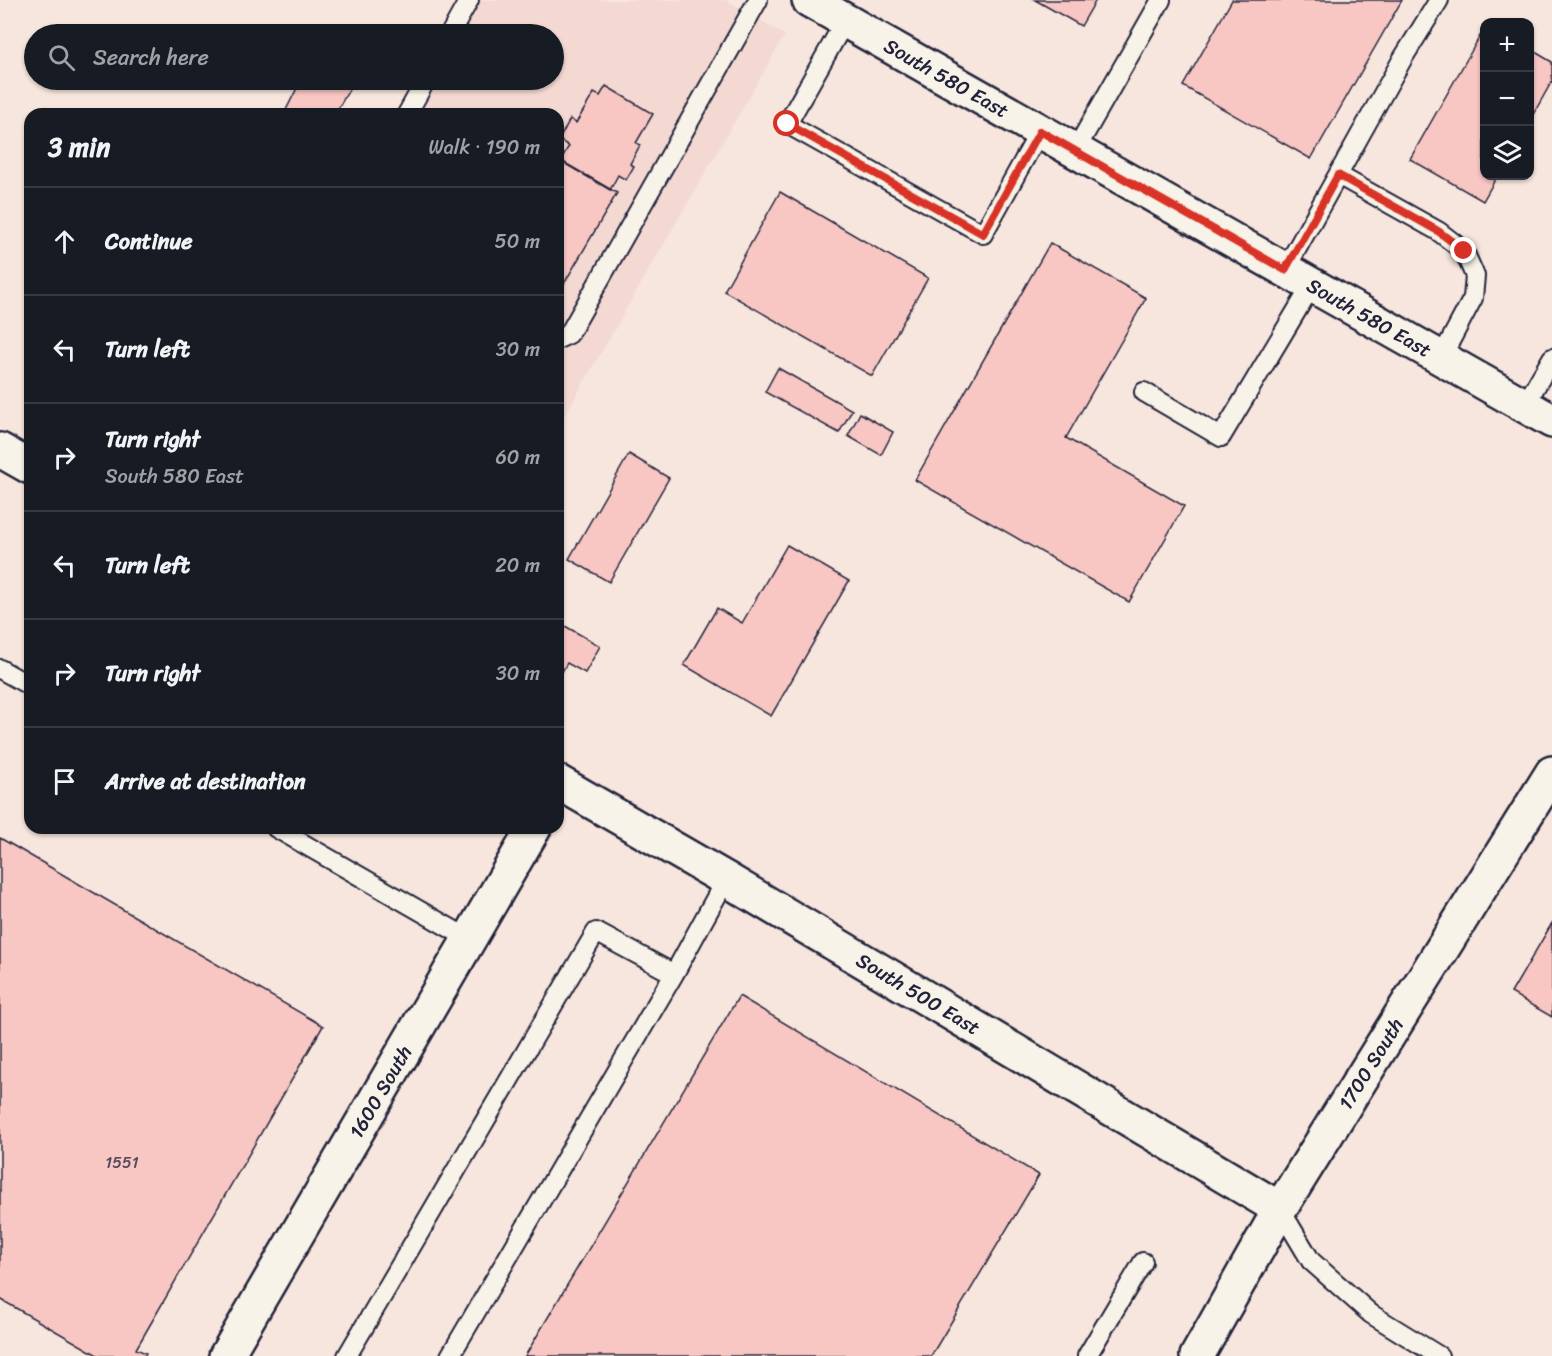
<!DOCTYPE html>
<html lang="en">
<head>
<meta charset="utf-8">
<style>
	:root { --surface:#171b24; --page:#242831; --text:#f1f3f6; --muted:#9ea1a6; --line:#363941 }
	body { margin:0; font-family:Sriracha,sans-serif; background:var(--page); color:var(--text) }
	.controls { position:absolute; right:18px; top:18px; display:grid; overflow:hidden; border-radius:12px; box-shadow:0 2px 4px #0004 }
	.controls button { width:54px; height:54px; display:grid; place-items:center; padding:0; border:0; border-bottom:2px solid var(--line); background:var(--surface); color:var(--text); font:30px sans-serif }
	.stop { position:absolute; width:18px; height:18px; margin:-14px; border:4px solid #d93025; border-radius:50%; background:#fff }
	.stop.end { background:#d93025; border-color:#fff; box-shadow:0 2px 6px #0008 }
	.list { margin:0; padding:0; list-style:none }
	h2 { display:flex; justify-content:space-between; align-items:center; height:78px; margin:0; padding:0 24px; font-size:26px }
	h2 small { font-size:20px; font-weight:400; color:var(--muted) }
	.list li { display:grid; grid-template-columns:39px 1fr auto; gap:18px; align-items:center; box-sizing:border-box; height:108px; padding:0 24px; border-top:2px solid var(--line) }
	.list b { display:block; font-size:22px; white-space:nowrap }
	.list p { margin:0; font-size:20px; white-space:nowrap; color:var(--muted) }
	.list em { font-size:20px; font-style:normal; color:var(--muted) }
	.icon { flex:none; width:33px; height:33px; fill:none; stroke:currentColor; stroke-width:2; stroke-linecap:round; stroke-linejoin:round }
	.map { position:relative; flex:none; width:1552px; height:1356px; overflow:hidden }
	.search { position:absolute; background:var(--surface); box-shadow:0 2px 4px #0004; left:24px; top:24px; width:540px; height:66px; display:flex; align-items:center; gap:15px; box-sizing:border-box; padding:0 21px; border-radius:33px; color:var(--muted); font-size:22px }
	.panel { position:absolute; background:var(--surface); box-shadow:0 2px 4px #0004; left:24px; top:108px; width:540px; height:726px; border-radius:18px }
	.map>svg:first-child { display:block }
	.built { fill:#f3d9d2 }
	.building { fill:#f8c7c3; stroke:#22223b; stroke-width:1.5 }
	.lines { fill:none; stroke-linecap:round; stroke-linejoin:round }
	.lane-casing { stroke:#22223b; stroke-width:22 }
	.street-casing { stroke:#22223b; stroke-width:38 }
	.lane { stroke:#f7f3e8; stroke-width:18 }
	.street { stroke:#f7f3e8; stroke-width:33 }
	.route { stroke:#d93025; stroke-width:8 }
	.labels { text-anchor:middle; stroke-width:6; stroke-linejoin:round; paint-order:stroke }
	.number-label { font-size:16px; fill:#584b5d }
	.street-label { font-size:20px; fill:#22223b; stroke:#f7f3e8 }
</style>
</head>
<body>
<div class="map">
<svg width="1552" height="1356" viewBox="0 0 1552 1356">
	<rect width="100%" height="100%" fill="#f7e6dd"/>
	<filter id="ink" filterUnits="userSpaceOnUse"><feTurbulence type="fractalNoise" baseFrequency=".0167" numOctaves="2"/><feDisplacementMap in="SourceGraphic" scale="12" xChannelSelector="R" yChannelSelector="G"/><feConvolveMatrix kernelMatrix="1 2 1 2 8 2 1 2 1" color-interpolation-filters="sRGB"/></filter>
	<g filter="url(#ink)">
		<path class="built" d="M468,0h258l59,35 -227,392v-313h-158l20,-34h134v-46h-107z"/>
		<path class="building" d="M1035,0h61l-15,26z
			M1232,0h170l-91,159 -128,-73z
			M1484,29v147h13l-14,25 -73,-42z
			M1530,49l22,13v19l-22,39z
			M292,80h59l3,1 -19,33h-51l13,-26 -8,-4z
			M606,86l47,28 -17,29 4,2 -10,19 4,2 -8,14 -8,-5 -8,15 -50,-29 9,-15 -10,-6 11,-21 6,4 18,-30 6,3z
			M558,159l59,34 -59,101z
			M780,192l148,86 -56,98 -148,-85z
			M1050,243l96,55 -80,140 118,68 -55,96 -214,-122z
			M778,368l74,42 -13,23 -74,-41z
			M860,413l33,19 -12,23 -33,-19z
			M629,454l40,24 -60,104 -40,-23z
			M787,545l62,36 -78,135 -87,-51 33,-57 25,15z
			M558,622l42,24 -15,27 -18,-10 -9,16z
			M0,838l323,188 -187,323 10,4 -2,3h-45l-99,-57z
			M1552,923v94l-41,-24z
			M739,996l300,179 -108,181h-406z"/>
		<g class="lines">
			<defs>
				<path id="lane" d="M845,21l-58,103 196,110 57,-103
					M450,34l19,-34
					M407,114l19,-34
					M1075,151l86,-151
					M1338,175l100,56 26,20 11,25 -2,22 -32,60
					M1285,270l118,-212 36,-58
					M558,339l11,-5 189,-334
					M1144,392l77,45 91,-152
					M1525,405l27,-47
					M0,669l30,17
					M276,828l193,111
					M1280,1209l31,52 60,53 68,42
					M347,1356l249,-424 78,42 52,-95
					M450,1356l224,-382
					M1087,1356l56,-94"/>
				<g id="street">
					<path id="s1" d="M809,0l743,421"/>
					<path d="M0,450l30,17"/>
					<path id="s2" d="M558,782l168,97 554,330"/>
					<path id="s3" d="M226,1356l308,-528"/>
					<path id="s4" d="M1197,1356l83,-147 272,-436"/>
				</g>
			</defs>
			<use href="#lane" class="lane-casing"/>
			<use href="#street" class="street-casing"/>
			<use href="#lane" class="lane"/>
			<use href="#street" class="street"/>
		</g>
	</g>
	<g class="lines" filter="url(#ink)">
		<path class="route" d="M787,124l196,110 57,-103 245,139 53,-95 100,56 26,20"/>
	</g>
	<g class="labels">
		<g class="number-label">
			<text x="122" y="1168">1551</text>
		</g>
		<g class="street-label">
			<text dy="7" stroke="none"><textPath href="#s1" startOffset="158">South 580 East</textPath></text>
			<text dy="7" stroke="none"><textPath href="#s1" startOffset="644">South 580 East</textPath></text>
			<text dy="7" stroke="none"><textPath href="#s2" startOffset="418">South 500 East</textPath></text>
			<text dy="7" stroke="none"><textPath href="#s4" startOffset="340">1700 South</textPath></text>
			<text dy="7" stroke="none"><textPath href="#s3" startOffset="306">1600 South</textPath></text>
		</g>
	</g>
</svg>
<div class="controls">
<button>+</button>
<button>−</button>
<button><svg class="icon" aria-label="layers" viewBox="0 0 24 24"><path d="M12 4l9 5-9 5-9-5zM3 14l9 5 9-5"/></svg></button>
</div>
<div class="stop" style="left:787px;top:124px"></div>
<div class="stop end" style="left:1464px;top:251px"></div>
<div class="search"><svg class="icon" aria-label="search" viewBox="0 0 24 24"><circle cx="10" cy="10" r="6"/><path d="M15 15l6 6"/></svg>Search here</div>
<section class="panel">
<h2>3 min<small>Walk · 190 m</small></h2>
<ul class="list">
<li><svg class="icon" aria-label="ahead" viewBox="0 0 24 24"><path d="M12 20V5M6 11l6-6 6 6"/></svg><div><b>Continue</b></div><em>50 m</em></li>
<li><svg class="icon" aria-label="left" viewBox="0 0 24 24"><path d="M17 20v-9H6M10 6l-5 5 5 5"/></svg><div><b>Turn left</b></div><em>30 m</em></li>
<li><svg class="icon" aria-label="right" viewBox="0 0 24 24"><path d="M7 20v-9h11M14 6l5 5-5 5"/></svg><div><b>Turn right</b><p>South 580 East</p></div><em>60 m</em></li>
<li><svg class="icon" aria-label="left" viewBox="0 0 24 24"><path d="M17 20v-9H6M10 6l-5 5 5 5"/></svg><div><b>Turn left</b></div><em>20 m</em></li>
<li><svg class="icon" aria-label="right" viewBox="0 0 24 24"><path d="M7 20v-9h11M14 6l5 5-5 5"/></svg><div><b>Turn right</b></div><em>30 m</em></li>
<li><svg class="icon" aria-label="arrive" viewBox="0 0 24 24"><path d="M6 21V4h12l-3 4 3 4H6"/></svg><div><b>Arrive at destination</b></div></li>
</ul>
</section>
</div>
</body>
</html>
